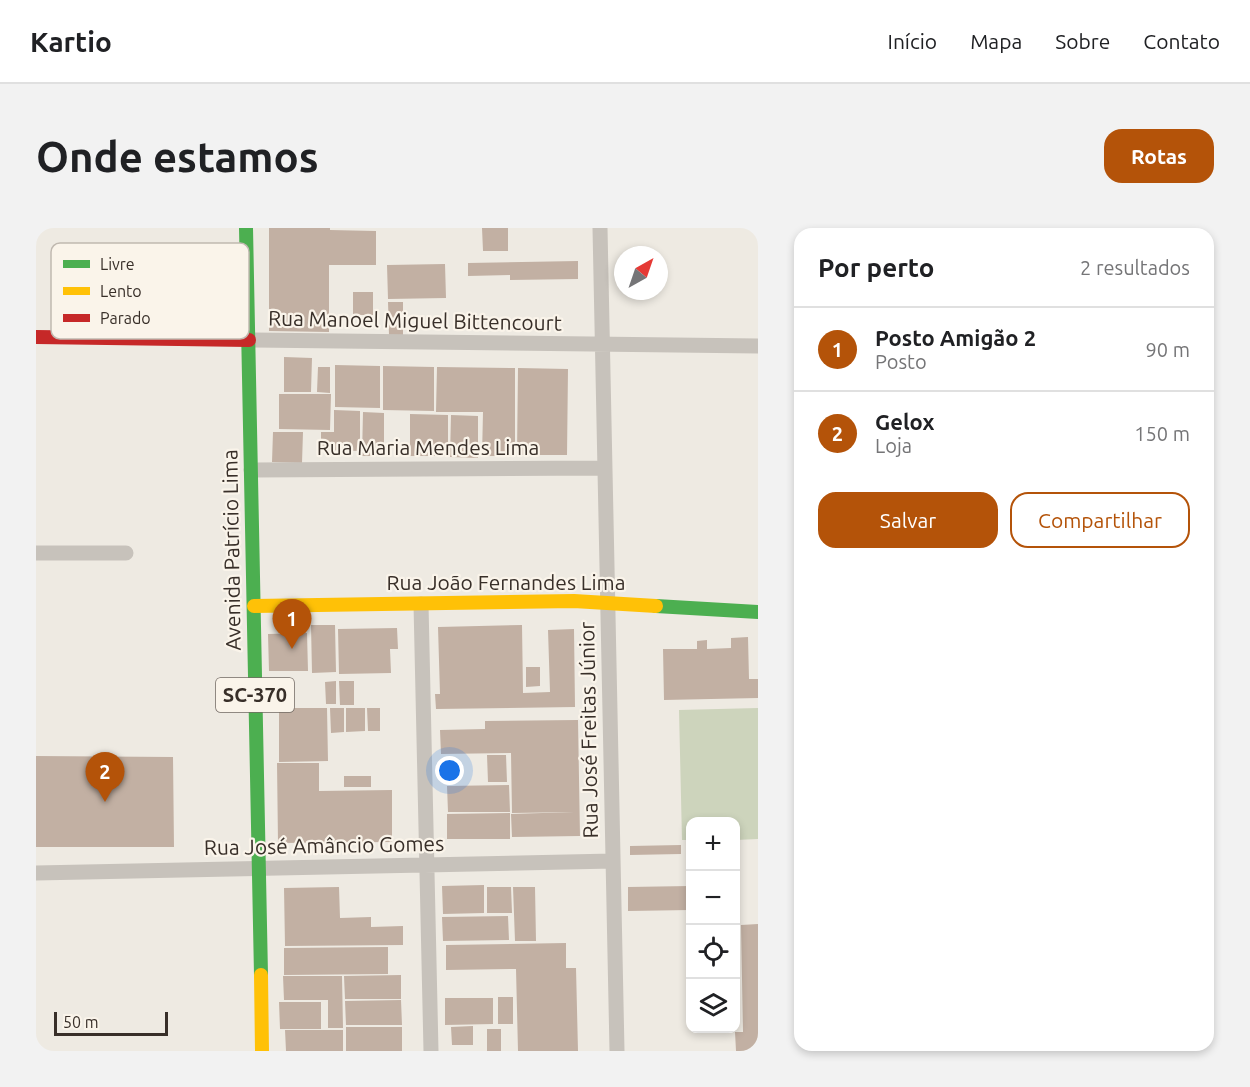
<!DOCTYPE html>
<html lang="pt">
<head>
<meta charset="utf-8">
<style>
	:root { --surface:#fff; --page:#f2f2f2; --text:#202124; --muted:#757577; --line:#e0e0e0; --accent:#b45309 }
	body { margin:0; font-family:Ubuntu,sans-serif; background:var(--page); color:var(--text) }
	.controls { position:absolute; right:18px; bottom:18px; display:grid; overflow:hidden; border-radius:12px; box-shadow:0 3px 9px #0003 }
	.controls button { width:54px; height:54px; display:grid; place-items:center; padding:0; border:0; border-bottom:2px solid var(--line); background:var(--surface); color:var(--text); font:30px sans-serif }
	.compass { position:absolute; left:578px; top:18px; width:54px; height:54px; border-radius:50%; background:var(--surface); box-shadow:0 3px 9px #0003; rotate:40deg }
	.scale { position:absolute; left:18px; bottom:15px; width:114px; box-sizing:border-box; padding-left:6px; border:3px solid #382f29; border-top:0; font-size:16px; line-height:21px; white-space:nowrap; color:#382f29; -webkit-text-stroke:4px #faf4ea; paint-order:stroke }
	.you { position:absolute; left:414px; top:543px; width:21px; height:21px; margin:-15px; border:4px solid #fff; border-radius:50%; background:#1a73e8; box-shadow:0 0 0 9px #1a73e833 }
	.badge { display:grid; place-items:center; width:39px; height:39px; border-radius:50%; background:var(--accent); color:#fff; font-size:20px; font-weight:700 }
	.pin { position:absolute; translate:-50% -50px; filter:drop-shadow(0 2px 3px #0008) }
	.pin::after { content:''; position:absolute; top:32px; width:21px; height:18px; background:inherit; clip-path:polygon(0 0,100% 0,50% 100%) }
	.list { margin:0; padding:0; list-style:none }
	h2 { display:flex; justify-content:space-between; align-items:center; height:78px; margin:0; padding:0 24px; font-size:26px }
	h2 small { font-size:20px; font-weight:400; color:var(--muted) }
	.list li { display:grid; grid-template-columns:39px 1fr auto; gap:18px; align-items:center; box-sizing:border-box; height:84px; padding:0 24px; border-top:2px solid var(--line) }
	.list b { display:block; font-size:22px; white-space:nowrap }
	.list p { margin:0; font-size:20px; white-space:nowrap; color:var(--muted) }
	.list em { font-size:20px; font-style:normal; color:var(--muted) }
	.actions { display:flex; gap:12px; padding:18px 24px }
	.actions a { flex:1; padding:14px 0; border:2px solid var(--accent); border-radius:18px; text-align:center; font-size:21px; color:var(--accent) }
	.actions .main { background:var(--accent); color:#fff }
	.icon { flex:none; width:33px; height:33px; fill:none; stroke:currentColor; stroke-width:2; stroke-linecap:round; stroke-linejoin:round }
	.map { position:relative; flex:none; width:722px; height:823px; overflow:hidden; border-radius:18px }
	header { display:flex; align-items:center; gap:36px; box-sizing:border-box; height:84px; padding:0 30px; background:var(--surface); border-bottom:2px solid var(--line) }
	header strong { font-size:28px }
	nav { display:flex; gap:33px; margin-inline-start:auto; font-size:21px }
	.intro { display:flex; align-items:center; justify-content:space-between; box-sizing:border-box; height:144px; padding:0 36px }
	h1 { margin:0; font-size:42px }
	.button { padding:15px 27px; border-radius:18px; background:var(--accent); color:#fff; font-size:21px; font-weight:700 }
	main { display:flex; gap:36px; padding:0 36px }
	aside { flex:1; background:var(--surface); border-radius:18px; box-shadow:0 3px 9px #0003 }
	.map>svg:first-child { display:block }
	.green { fill:#cdd4bc }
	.building { fill:#c2b0a3 }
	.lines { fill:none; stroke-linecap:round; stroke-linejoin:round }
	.street { stroke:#c7c2bb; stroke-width:15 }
	.fast { stroke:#4caf50; stroke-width:14 }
	.slow { stroke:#ffc107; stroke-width:14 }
	.jam { stroke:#c62828; stroke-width:14 }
	.labels { text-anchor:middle; stroke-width:4.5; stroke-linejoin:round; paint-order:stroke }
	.shield { fill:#faf4ea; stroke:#726a63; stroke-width:1.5 }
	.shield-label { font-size:20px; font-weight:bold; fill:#382f29 }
	.street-label { font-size:21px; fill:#382f29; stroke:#faf4ea }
	.key { fill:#faf4ea; stroke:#c0b9b0; stroke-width:1.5 }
	.key-label { font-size:16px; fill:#382f29 }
</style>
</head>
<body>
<header>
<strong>Kartio</strong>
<nav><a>Início</a><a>Mapa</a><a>Sobre</a><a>Contato</a></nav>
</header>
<div class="intro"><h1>Onde estamos</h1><a class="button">Rotas</a></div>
<main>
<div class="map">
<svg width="722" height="823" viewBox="0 0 722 823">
	<rect width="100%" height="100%" fill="#eeeae2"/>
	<path class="green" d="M722,480v131l-22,1v-18h-46v18h-8l-3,-130z"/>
	<path class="building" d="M233,0h61v2l46,1v34h-47v67l-60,-1z
		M446,0h26v23h-25z
		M542,33v18l-68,1v-5l-42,1v-13z
		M409,36l1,34 -58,1 -1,-34z
		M317,64h20v23h-20z
		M352,74h15v33h-14z
		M248,129l28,1 -1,34h-27z
		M299,137l45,1v42l-45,-1z
		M347,138l51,1v44l-51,-1z
		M282,139h12v26l-13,-1z
		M401,139l78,1v88h-33l1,-44h-47z
		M482,140l50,1 -1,86h-50z
		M243,166h52l-1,36 -51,-1z
		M298,182l26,1v40l-39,-1v-18h13z
		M327,184l21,1v43h-22z
		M374,186l38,1v41h-38z
		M415,187l27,1v42l-28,-1z
		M237,204h30l-1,31 -30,-1z
		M275,397h24l1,47 -24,1z
		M486,397l1,68 27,-1 -2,-62 26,-1 1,78 -139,2 -1,-15h5l-2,-67z
		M361,400l1,21h-8l1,24 -52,1 -1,-45z
		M271,405l1,38h-39l-1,-37z
		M712,409l1,42h9v19l-94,2 -1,-51h34v-8l10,-1v9l24,-1v-10z
		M490,439h14v19l-14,1z
		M300,453v23h-10l-1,-22z
		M303,453h15v24h-14z
		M243,480h48l1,53 -49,1z
		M294,480h14v24l-13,1z
		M310,480h19v23l-19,1z
		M331,480h13v23h-12z
		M542,492l2,116 -68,1 -1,-23 63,-2 -62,1 -1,-60 -70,1 -1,-24 45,-1v-8z
		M451,527h19l1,27h-19z
		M0,528l137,1 1,90h-138z
		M241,535h42v28l73,-1v52l-114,1z
		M308,548h27v11h-27z
		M473,557l1,27h-62l-1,-26z
		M474,585v26h-63v-25z
		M645,617v9l-51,1v-9z
		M448,657v28l-41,1 -1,-28z
		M654,658v24l-62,1v-24z
		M303,659l1,31 31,-1v10l32,-1v19l-118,1 -1,-58z
		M451,659h24l1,26h-25z
		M477,659h22l1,54h-21z
		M472,688l1,24 -66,1 -1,-24z
		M722,696v127h-22l-1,-19h8l-2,-107z
		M530,715v25h10l2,83h-60l-2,-82 -70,1v-25z
		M352,719v27l-104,1v-27z
		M365,747v24h-56l-1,-23z
		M247,748h59l1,52h-15v-28h-44z
		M462,769h15v27h-15z
		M409,770h48v26l-48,1z
		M365,772l1,25h-56l-1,-24z
		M243,774h42v27h-41z
		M437,798v19h-21l-1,-18z
		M310,799h56v24h-56z
		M451,801h14v22h-14z
		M249,802h58v21h-57z"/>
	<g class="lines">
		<path class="street" d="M564,0l17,823
			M213,112l509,6
			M215,242l354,-2
			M0,325h90
			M385,376l10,447
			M0,645l577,-12"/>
		<path class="fast" d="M210,0l15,747
			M620,378l102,6"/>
		<path class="slow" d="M218,378l320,-5 82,5
			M225,747l1,76"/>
		<path class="jam" d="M0,109l213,3"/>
	</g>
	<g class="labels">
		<rect class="shield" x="180" y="450" width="78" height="34" rx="4.5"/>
		<g class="shield-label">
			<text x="219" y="474">SC-370</text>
		</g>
		<g class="street-label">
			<text transform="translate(379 93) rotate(1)" y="7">Rua Manoel Miguel Bittencourt</text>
			<text x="392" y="227">Rua Maria Mendes Lima</text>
			<text transform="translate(196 322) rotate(-91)" y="7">Avenida Patrício Lima</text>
			<text x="470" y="362">Rua João Fernandes Lima</text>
			<text transform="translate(553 502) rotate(-91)" y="7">Rua José Freitas Júnior</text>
			<text transform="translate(288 618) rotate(-1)" y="7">Rua José Amâncio Gomes</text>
		</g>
	</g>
	<rect x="15" y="15" width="198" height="96" rx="9" class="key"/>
	<rect x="27" y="32" width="27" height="8" fill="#4caf50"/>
	<rect x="27" y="59" width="27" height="8" fill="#ffc107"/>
	<rect x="27" y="86" width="27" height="8" fill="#c62828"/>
	<g class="key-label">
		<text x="64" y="42">Livre</text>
		<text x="64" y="69">Lento</text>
		<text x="64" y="96">Parado</text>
	</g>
</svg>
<div class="controls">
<button>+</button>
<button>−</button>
<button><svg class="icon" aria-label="locate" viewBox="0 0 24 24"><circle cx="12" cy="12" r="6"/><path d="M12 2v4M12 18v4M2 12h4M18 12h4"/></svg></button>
<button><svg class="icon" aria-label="layers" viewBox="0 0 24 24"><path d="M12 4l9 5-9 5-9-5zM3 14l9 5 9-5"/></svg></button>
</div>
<svg class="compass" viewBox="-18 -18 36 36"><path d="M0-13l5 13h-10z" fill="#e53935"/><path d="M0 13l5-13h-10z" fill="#757577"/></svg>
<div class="scale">50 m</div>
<div class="you"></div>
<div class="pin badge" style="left:256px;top:421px">1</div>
<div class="pin badge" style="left:69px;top:574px">2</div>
</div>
<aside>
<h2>Por perto<small>2 resultados</small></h2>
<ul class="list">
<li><span class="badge">1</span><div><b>Posto Amigão 2</b><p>Posto</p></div><em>90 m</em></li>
<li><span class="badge">2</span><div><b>Gelox</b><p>Loja</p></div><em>150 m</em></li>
</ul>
<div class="actions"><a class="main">Salvar</a><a>Compartilhar</a></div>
</aside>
</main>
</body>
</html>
